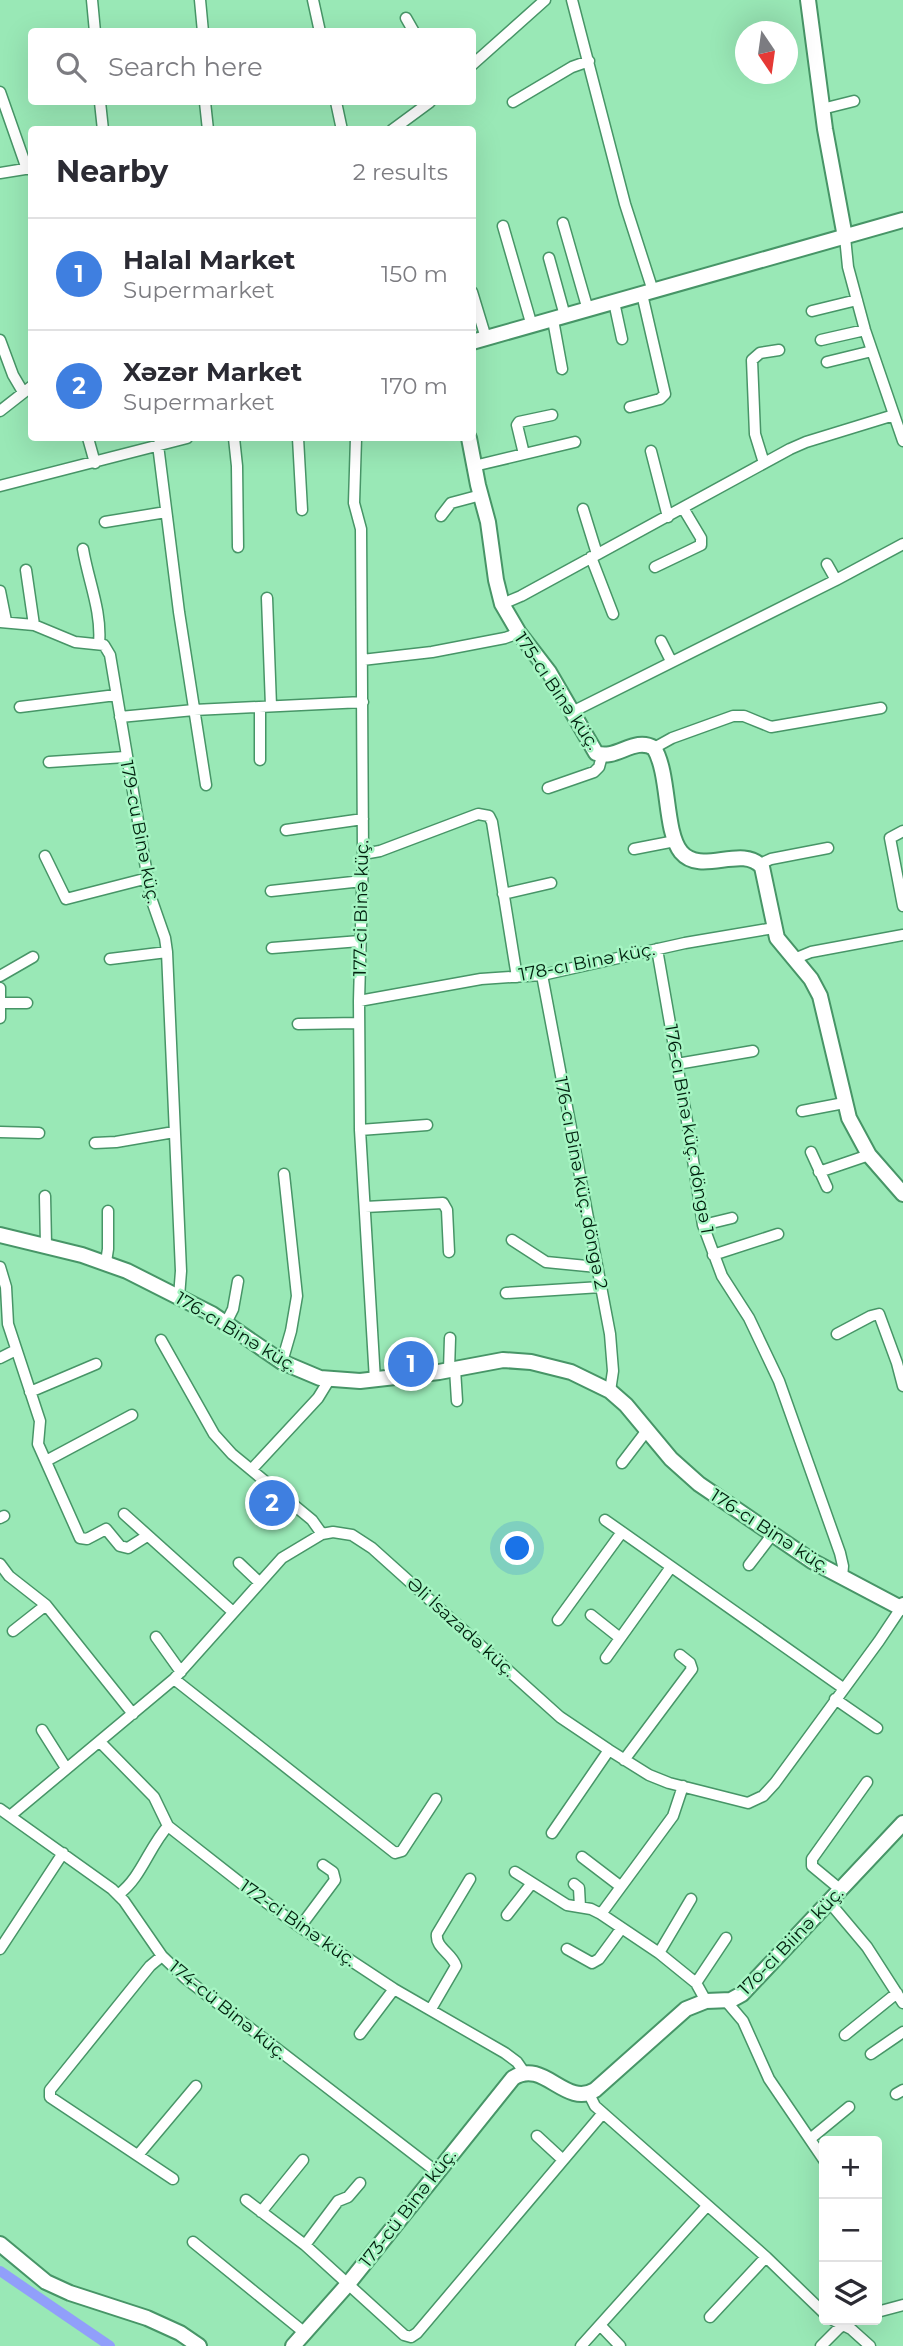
<!DOCTYPE html>
<html lang="en">
<head>
<meta charset="utf-8">
<style>
	:root { --surface:#fff; --page:#f7f7f7; --text:#2b2b33; --muted:#7c7c81; --line:#e1e1e2; --accent:#8e1a7b }
	body { margin:0; font-family:Montserrat,sans-serif; background:var(--page); color:var(--text) }
	.controls { position:absolute; right:21px; bottom:21px; display:grid; overflow:hidden; border-radius:7px; box-shadow:0 7px 28px #0002 }
	.controls button { width:63px; height:63px; display:grid; place-items:center; padding:0; border:0; border-bottom:2px solid var(--line); background:var(--surface); color:var(--text); font:35px sans-serif }
	.compass { position:absolute; left:735px; top:21px; width:63px; height:63px; border-radius:50%; background:var(--surface); box-shadow:0 7px 28px #0002; rotate:167deg }
	.you { position:absolute; left:518px; top:1549px; width:24px; height:24px; margin:-18px; border:5px solid #fff; border-radius:50%; background:#1a73e8; box-shadow:0 0 0 10px #1a73e833 }
	.badge { display:grid; place-items:center; width:46px; height:46px; border-radius:50%; background:var(--accent); color:#fff; font-size:23px; font-weight:700 }
	.pin { position:absolute; translate:-50% -50%; border:4px solid #fff; box-shadow:0 2px 7px #0006 }
	.list { margin:0; padding:0; list-style:none }
	h2 { display:flex; justify-content:space-between; align-items:center; height:91px; margin:0; padding:0 28px; font-size:30px }
	h2 small { font-size:23px; font-weight:400; color:var(--muted) }
	.list li { display:grid; grid-template-columns:46px 1fr auto; gap:21px; align-items:center; box-sizing:border-box; height:112px; padding:0 28px; border-top:2px solid var(--line) }
	.list b { display:block; font-size:26px; white-space:nowrap }
	.list p { margin:0; font-size:23px; white-space:nowrap; color:var(--muted) }
	.list em { font-size:23px; font-style:normal; color:var(--muted) }
	.icon { flex:none; width:38px; height:38px; fill:none; stroke:currentColor; stroke-width:2; stroke-linecap:round; stroke-linejoin:round }
	.map { position:relative; flex:none; width:903px; height:2346px; overflow:hidden }
	.search { position:absolute; background:var(--surface); box-shadow:0 7px 28px #0002; left:28px; top:28px; width:448px; height:77px; display:flex; align-items:center; gap:18px; box-sizing:border-box; padding:0 24px; border-radius:7px; color:var(--muted); font-size:26px }
	.panel { position:absolute; background:var(--surface); box-shadow:0 7px 28px #0002; left:28px; top:126px; width:448px; height:315px; border-radius:7px }
	.map>svg:first-child { display:block }
	.lines { fill:none; stroke-linecap:round; stroke-linejoin:round }
	.canal { stroke:#919ffa; stroke-width:10 }
	.street-casing { stroke:#479567; stroke-width:13 }
	.secondary-casing { stroke:#479567; stroke-width:18 }
	.street { stroke:#fff; stroke-width:10 }
	.secondary { stroke:#fff; stroke-width:14 }
	.labels { text-anchor:middle; stroke-width:5; stroke-linejoin:round; paint-order:stroke }
	.street-label { font-size:18px; fill:#00200e; stroke:#a6f5c3 }
</style>
</head>
<body>
<div class="map">
<svg width="903" height="2346" viewBox="0 0 903 2346">
	<rect width="100%" height="100%" fill="#99e8b6"/>
	<g class="lines">
		<path class="canal" d="M0,2271l110,75"/>
		<defs>
			<path id="street" d="M92,0l3,32
				M200,0l3,32
				M313,0l7,32
				M572,0l53,204 28,87
				M406,18l8,14
				M472,65l73,-65
				M0,92l27,77
				M100,102l3,28
				M205,102l3,28
				M336,102l6,28
				M513,102l59,-35 17,-6
				M822,109l32,-8
				M392,130l38,-28
				M0,173l31,-5
				M563,223l25,87
				M503,226l29,100
				M845,237l3,30 17,63 38,111
				M549,258l16,58
				M472,292l14,46
				M614,302l8,37
				M812,311l45,-11
				M553,320l9,49
				M0,340l13,35 10,17
				M821,340l44,-10
				M827,362l45,-11
				M630,407l30,-8 5,-5 -23,-100
				M0,411l32,-25
				M88,438l7,25
				M234,438l3,28 1,81
				M298,438l4,72
				M356,438l-2,65 7,26 2,325 -4,147 1,129 15,250
				M158,445l21,167 27,173
				M651,451l17,66
				M524,454l-7,-29 2,-3 33,-7
				M764,463l-9,-29 -3,-74 8,-7 19,-3
				M474,466l101,-24
				M0,486l187,-48
				M583,509l14,45
				M441,516l10,-13 30,-8
				M105,522l61,-10
				M83,549c5,31 19,62 16,95
				M591,557l22,57
				M827,564l9,16
				M655,567l46,-22v-7l-18,-30
				M26,570l8,55
				M0,591l6,30
				M267,598l4,108
				M502,604l19,-8 269,-147 16,-7 88,-27
				M0,622l34,3 41,17 29,3 6,10 41,243 14,40 2,14 14,319 -2,26
				M661,641l10,20
				M362,660l70,-8 73,-14 14,-5
				M20,707l96,-12
				M260,707v53
				M572,712l264,-132 67,-36
				M120,717l74,-7 169,-8
				M654,748l18,-10 61,-22h11l27,11 110,-19
				M49,762l76,-5
				M548,788l46,-16 5,-5 3,-11
				M286,830l77,-11
				M903,831l-13,7 13,68
				M634,849l41,-8
				M363,854l17,-3 98,-37 11,2 3,6 25,155
				M45,856l21,43 82,-21
				M760,864l11,-5 57,-11
				M271,891l91,-10
				M503,894l48,-11
				M272,948l88,-7
				M657,949l30,172 16,104 19,51 27,42 30,63 61,172 3,13 -1,11
				M110,959l57,-7
				M794,959l17,-7 92,-17
				M542,975l68,359 3,37 -3,20
				M0,976l33,-19
				M0,988v30
				M359,1001l122,-22 61,-4 143,-32 89,-15
				M1,1003h26
				M298,1024l61,-1
				M677,1064l76,-13
				M802,1111l42,-8
				M360,1130l67,-5
				M0,1132l39,1
				M95,1143l21,-1 58,-10
				M811,1152l16,35
				M819,1172l50,-17
				M45,1196l1,49
				M365,1207l78,-4 4,7 2,42
				M703,1225l29,-7
				M512,1240l34,22 51,5
				M713,1255l65,-21
				M106,1262l2,-13v-38
				M0,1267l6,20 2,37 32,97 -2,23 42,94 7,1 19,-10 14,17 8,2 19,-12
				M506,1293l95,-6
				M226,1323l7,-14 5,-28
				M837,1334l34,-18 8,-2 18,49 6,23
				M161,1340l53,94 18,20 80,66 10,14
				M0,1358l16,-8
				M282,1362l9,-31 6,-35 -13,-122
				M455,1369l2,32
				M449,1370l1,-32
				M30,1392l66,-28
				M46,1461l86,-46
				M622,1463l26,-34
				M252,1469l66,-71 11,-18
				M124,1514l109,98
				M0,1518l4,-2
				M605,1520l238,168
				M239,1563l20,19
				M0,1564l9,12 37,29 87,109
				M749,1565l23,-30
				M591,1615l29,23
				M558,1620l64,-88
				M13,1631l33,-26
				M156,1637l25,35
				M606,1658l65,-91
				M174,1679l221,174 7,-2 34,-52
				M835,1699l42,29
				M42,1730l24,38
				M100,1742l54,55 14,29 88,69 44,32 94,62 111,64 12,9 7,10
				M624,1760l68,-91 -2,-6 -10,-8
				M683,1786l-10,30 -72,98 58,39 37,30 10,18
				M0,1809l112,80 12,12 38,55 23,22 252,194
				M10,1816l164,-137 108,-121 40,-24 11,-2 19,3 20,13 188,169 49,33 40,25 20,8 79,20 15,-7 12,-13 104,-142 22,-33
				M552,1833l57,-83
				M582,1857l38,29
				M515,1872l52,33 24,4 10,5
				M574,1884l5,4 1,19
				M841,1890l-29,-24v-7l55,-77
				M119,1894c22,-16 30,-47 49,-68
				M830,1903l37,44 36,56
				M507,1915l25,-32
				M300,1927l35,-47 -2,-8 -10,-7
				M0,1949l63,-96
				M567,1949l25,14 7,-4 22,-30
				M659,1953l32,-54
				M162,1956l-12,10 -100,124v7l123,82
				M696,1983l30,-45
				M726,2001l17,20 26,58 55,81
				M431,2009l25,-43c-4,-13 -21,-18 -19,-32l33,-55
				M360,2034l34,-45
				M845,2035l52,-42
				M871,2054l32,-22
				M589,2094l6,12 171,151 58,56
				M896,2094l7,-4
				M537,2136l26,24
				M810,2139l39,-32
				M138,2155l58,-69
				M246,2200l59,45 99,90 7,2 6,-4 186,-220
				M261,2212l42,-52
				M193,2242l112,91
				M305,2245l33,-44 10,-4 12,-14
				M877,2312l26,-7
				M710,2317l56,-60
				M833,2320l18,9 19,17
				M600,2325l20,21
				M581,2346l126,-140
				M821,2346l18,-18 14,-8"/>
			<path id="secondary" d="M808,0l17,129 20,108
				M472,342l431,-122
				M469,438l9,47 10,37 8,58 6,24 17,29 30,39 47,81c20,8 38,-17 58,-5 16,26 10,83 27,104 20,24 61,-8 81,15l15,71 34,41 9,17 29,122 20,37 34,39
				M0,1235l82,20 45,16 85,43 70,48 38,16 40,3 79,-9 64,-12 28,2 40,10 39,19 16,14 45,54 28,25 113,77 89,47 2,-3
				M0,2244l46,38 24,11 77,25 33,15 19,13
				M293,2346l55,-62 165,-206c31,-20 52,30 82,12l91,-81 20,-8 25,-1 11,-6 161,-171"/>
		</defs>
		<use href="#street" class="street-casing"/>
		<use href="#secondary" class="secondary-casing"/>
		<use href="#street" class="street"/>
		<use href="#secondary" class="secondary"/>
	</g>
	<g class="labels">
		<g class="street-label">
			<text transform="translate(557 691) rotate(56)" y="6">175-cı Binə küç.</text>
			<text transform="translate(140 832) rotate(79)" y="6">179-cu Binə küç.</text>
			<text transform="translate(361 908) rotate(-89)" y="6">177-ci Binə küç.</text>
			<text transform="translate(587 962) rotate(-11)" y="6">178-cı Binə küç.</text>
			<text transform="translate(689 1129) rotate(80)" y="6">176-cı Binə küç. döngə 1</text>
			<text transform="translate(581 1183) rotate(79)" y="6">176-cı Binə küç. döngə 2</text>
			<text transform="translate(236 1332) rotate(31)" y="6">176-cı Binə küç.</text>
			<text transform="translate(770 1531) rotate(33)" y="6">176-cı Binə küç.</text>
			<text transform="translate(461 1627) rotate(42)" y="6">Əli İsazadə küç.</text>
			<text transform="translate(298 1923) rotate(35)" y="6">172-ci Binə küç.</text>
			<text transform="translate(791 1941) rotate(-46)" y="6">17o-ci Biinə küç.</text>
			<text transform="translate(228 2010) rotate(39)" y="6">174-cü Binə küç.</text>
			<text transform="translate(408 2208) rotate(-52)" y="6">173-cü Binə küç.</text>
		</g>
	</g>
</svg>
<div class="controls">
<button>+</button>
<button>−</button>
<button><svg class="icon" aria-label="layers" viewBox="0 0 24 24"><path d="M12 4l9 5-9 5-9-5zM3 14l9 5 9-5"/></svg></button>
</div>
<svg class="compass" viewBox="-18 -18 36 36"><path d="M0-13l5 13h-10z" fill="#e53935"/><path d="M0 13l5-13h-10z" fill="#7c7c81"/></svg>
<div class="you"></div>
<div class="pin badge" style="left:411px;top:1364px;background:#3f7fe0">1</div>
<div class="pin badge" style="left:272px;top:1503px;background:#3f7fe0">2</div>
<div class="search"><svg class="icon" aria-label="search" viewBox="0 0 24 24"><circle cx="10" cy="10" r="6"/><path d="M15 15l6 6"/></svg>Search here</div>
<section class="panel">
<h2>Nearby<small>2 results</small></h2>
<ul class="list">
<li><span class="badge" style="background:#3f7fe0">1</span><div><b>Halal Market</b><p>Supermarket</p></div><em>150 m</em></li>
<li><span class="badge" style="background:#3f7fe0">2</span><div><b>Xəzər Market</b><p>Supermarket</p></div><em>170 m</em></li>
</ul>
</section>
</div>
</body>
</html>
